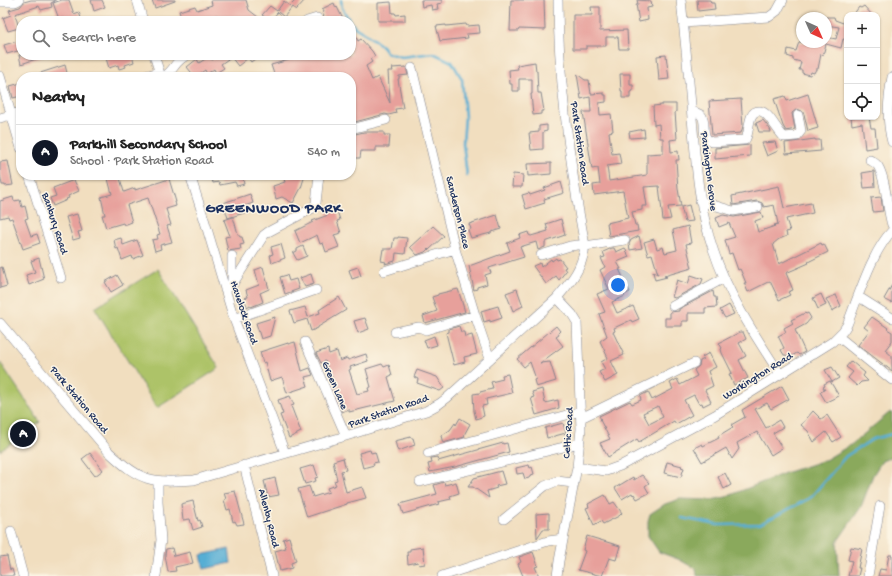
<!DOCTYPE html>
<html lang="en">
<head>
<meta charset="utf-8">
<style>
	:root { --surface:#fff; --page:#f2f2f2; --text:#222; --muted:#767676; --line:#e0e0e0; --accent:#111827 }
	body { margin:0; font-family:"Gochi Hand",sans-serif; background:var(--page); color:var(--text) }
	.controls { position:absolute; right:12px; top:12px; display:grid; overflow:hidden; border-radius:8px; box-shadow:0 1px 3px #0004 }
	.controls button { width:36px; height:36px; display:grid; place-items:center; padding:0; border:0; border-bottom:1px solid var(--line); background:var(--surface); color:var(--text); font:20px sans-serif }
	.compass { position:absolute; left:796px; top:12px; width:36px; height:36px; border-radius:50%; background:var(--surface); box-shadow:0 1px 3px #0004; rotate:135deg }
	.you { position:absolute; left:618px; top:285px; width:14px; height:14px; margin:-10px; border:3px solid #fff; border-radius:50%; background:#1a73e8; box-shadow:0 0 0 6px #1a73e833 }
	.badge { display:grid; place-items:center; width:26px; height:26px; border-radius:50%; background:var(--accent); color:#fff; font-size:13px; font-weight:700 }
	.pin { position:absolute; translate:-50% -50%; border:2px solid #fff; box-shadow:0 1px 4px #0006 }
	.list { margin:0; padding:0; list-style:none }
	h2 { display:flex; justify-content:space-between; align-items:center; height:52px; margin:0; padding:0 16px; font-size:17px }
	h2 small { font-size:13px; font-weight:400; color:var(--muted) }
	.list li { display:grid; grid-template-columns:26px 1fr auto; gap:12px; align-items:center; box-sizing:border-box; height:56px; padding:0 16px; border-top:1px solid var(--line) }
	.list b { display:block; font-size:15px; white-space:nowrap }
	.list p { margin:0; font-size:13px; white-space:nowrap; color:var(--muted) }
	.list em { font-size:13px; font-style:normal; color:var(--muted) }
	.icon { flex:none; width:22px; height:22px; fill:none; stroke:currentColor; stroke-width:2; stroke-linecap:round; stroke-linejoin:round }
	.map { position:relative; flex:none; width:892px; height:576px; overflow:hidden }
	.search { position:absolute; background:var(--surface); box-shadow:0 1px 3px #0004; left:16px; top:16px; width:340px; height:44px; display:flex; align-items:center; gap:10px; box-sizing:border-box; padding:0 14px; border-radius:16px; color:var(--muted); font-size:15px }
	.panel { position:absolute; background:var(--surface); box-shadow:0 1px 3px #0004; left:16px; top:72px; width:340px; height:108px; border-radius:16px }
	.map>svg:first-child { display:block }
	.green { fill:#adc368; stroke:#647963 }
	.forest { fill:#8aa95c; stroke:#526c5d }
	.water { fill:#57aed4; stroke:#396e99 }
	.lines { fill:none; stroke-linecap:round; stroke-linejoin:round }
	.stream { stroke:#57aed4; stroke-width:2.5 }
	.building { fill:#e7a09b; fill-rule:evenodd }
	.minor-casing { stroke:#86868e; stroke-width:10 }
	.minor { stroke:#fff; stroke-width:9 }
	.labels { text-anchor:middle; stroke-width:3; stroke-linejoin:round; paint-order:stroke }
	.street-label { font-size:11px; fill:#1b2f5e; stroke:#fcf5e5 }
	.district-label { font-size:15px; font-weight:bold; letter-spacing:1px; fill:#1b2f5e; stroke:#fcf5e5 }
</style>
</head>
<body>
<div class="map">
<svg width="892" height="576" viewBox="0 0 892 576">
	<rect width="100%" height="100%" fill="#fcf5e5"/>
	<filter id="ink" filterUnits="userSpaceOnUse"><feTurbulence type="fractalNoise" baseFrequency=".025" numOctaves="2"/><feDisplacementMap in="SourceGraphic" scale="8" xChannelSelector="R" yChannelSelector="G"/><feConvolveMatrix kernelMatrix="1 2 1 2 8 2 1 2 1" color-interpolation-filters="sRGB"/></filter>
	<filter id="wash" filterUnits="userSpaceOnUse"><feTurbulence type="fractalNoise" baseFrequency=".012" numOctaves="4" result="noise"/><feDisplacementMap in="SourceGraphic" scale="16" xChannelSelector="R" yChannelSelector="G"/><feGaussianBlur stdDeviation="0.9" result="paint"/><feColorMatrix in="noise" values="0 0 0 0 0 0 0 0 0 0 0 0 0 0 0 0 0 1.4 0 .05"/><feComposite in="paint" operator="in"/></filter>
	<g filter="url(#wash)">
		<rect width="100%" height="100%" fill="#f1debf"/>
		<path class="green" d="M158,269l61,99 -62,40 -62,-100z
			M0,362l40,60 -40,29z"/>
		<path class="forest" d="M892,412v45l-10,4 -9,14 -12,32 -24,35 2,34h-142l-1,-7 -18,-10 -19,-7 -11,-16v-15l2,-7 15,-10 15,-5 31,1 15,-3 59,-24 40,-13 27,-16 37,-31z"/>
		<path class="water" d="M229,549l2,14 -27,6 -3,-14z"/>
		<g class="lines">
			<path class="stream" d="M341,0l1,8 8,13
				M351,23l5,5 10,6 16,12 5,7 15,4 31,-4 19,9 10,17 3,38 -2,26 4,33
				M682,518l36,7 42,-1 50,-26 36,-42 27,-17 19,-5"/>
		</g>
		<g id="blocks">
			<path class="building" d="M31,0h24v1l-4,2 1,4 -11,3 -2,-4 -24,8 4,14 -11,3 -5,-13 8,-3 -2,-5 11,-3 4,-5z
				M62,0h7l5,14 5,-2 2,6 -12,3h-5l-1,-3 -4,1 -6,-16z
				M91,0h11l3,7 -11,4z
				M152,0h23v1l-20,7z
				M211,0h35l3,10 14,11h-44l-2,-6 -18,5 1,1h-18l-3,-10 16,-5 2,4 15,-5z
				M296,0h9l-9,10 -4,-3 -8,10 -6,-5 -8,9 -8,-6 8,-9 7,5 7,-10 6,5z
				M421,0h21v3l-5,1 1,5 -6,1 -1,-5 -9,2z
				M511,0h33l1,30 -26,-1 -1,2h-8z
				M637,0l14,1 1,6 -5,1 1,12 -9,2 -3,-18h2z
				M697,0h13l1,3h3l1,6 -17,2z
				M391,2l1,11h3l1,2 9,-1v7h-27v-18z
				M334,3l2,5 1,-1 6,12 -5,2h-13l-2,-4 1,-1 -2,-3 2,-1 -2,-3z
				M864,6l8,9h-19l6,-8 2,1z
				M591,7h9v24l27,-1 1,19h-9l-1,-12h-12v9h-20v3h-13v-34h19z
				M826,17h8l1,3 8,3 4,-4v21l-4,-1 -2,9 -15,-4 -3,11 -2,-1 -3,15h-2l-2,4 -3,-1 -1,3 -8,-2v-3h-3l2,-8 -8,-2v-2l-6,-2 1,-7 8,2 3,-9h27v-5l10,2 3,-12 -13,-2z
				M466,24l1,2 12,-1 1,8 -13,1 1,4 -28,3 -4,-15 10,-1v1z
				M351,26l7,15 3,-2 11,12 3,5 -5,3 2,3 -6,4 6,14 6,-3 12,26 -2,-32h5l-1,-3 14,-1 2,8 -9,1v3h-1l5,29 -8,1 1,4 -7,2 -4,-1 -34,9v-46h-52l-2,-4 -11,4h-11l-4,-12 18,-5v-2l10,-3h52z
				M21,40v10l-14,4 -3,-9z
				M19,55h26v1l-24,8z
				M105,55h27l2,7 -9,3 1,2 -7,2 -1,-4 -9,3z
				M219,55h41l-9,7 -3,-4 -10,8 -7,-9 -10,7 3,4 -8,5 -2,-4 -7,5 -2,-4 -10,7 -8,-10 10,-8 2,4 11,-7 2,4z
				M666,55l3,24 -10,1 -2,-24z
				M535,62l1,9h1l1,22h3l3,18h-3v3l-8,1 -2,-21h1v-15h-13v12h-7v-7h-2l-1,-14 9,-1 -1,-4z
				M65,65l3,12h-37v-1z
				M577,74l8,6h4l2,14 13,-1v2h2v7l-7,1 1,12 11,-1 2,17 -4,1 3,22 7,-1 2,11 -14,2 2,15 38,-6v-21l16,-1v-15h-3l-1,-14 -5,1 -1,-19 9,-1v-1h14v8h-1l2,27 -7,1 1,12 7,-1 1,9h-3l2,29 3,17 -13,1 3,12 -8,1 -4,-34 -15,1 3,19h-5v4l-10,2 3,13h2l1,6 -29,5 -2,-13 21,-5 -5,-27 -29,4 -1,-10 7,-1 -2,-16 -6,1 -9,-57h8l-1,-15 -9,2z
				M620,74h10v11h3v6l-3,1v6h-8v-7h-1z
				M21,83v13l-8,2 -3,-12z
				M808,94l10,34 -10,3 -4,-17 -2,-3 -5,-2 -5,4 3,16 -9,2 -3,-5 -9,-27 11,-3 2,5z
				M741,99l2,27 -2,7 -29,2 -3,-34z
				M851,117h18l2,11h4l2,19 -12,2 -3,-26 -10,2z
				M763,120l7,9 1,3h-12l-3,-9z
				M547,125v6l-4,1v17l-12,1 -2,-17 10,-1v-6z
				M644,129l1,8 -15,1 -1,-6z
				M364,132h20v3h6l-1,12h-13v4h-15l-1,7h-7v-3h-2v-20z
				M815,139v1h5l1,11 -35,3 -1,-11z
				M775,142l3,9 -11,5 -5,-13z
				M750,145v11l-35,3v-11z
				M8,161l5,24 -8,1v-1h-3l-2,-11v-12z
				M551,163v11l-23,2 -1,-12z
				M874,171l1,16 -11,1 -2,-15z
				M513,174l10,1 -1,12h-10z
				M107,175h12l5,17 11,-4v2l34,-11 7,23h-1l1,4 -10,3 5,16 -4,1 5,16 -12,3 1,4 -6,2 -3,-11 6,-1 -1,-4 3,-1 -12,-36 -21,7 5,17 -8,3 -1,-2 -17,5 -4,-13h3l-4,-18 11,-3z
				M211,175h31l2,9 -7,2 -2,-4 -15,3 -1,-3 -6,1z
				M299,175h6l-4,13 -8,15 -11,-6 -6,2 -3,-13 12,-4 -1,-3z
				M74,180l5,11 -11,5 1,2 -3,1 1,1 -14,6 -3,-8 6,-2 -3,-8z
				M561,182l3,11 -20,6 1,4 -19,6 -4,-14 7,-2 1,2 15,-5 -1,-2z
				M779,186l5,22 27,-5 2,10 -27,6 4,12 -4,1 1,4 -8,3 -6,5 6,20 42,-21 1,2 2,-1 4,8 -20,10 1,1 -23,10 7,17 -5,2 2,3 -11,5 -9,-19 -22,11 -4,-9h2l-5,-12 -1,-2 -2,1 -6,-17 -3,1 -4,-14 10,-3 -6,-14 -10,4 -3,-9 7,-3 11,2 27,-5 2,6 -8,3 3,11 17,-6 -1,-1 4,-1 -4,-19 -10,2 -2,-4 -5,-2 -24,4 -1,-9z
				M250,194l3,9 -8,3 2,6 -19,6 -5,-15z
				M13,197l1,4 6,-1 2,7 3,-1 3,12 -3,1 6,17 6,-2 3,9 -17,6 -11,-31 -3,1 -1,-3 -8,2v-17z
				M881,197l2,14 -10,1 -2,-14z
				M689,205l4,16 -8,1 -4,-15z
				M336,208l4,12 -3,1 4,12 -7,2 5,12 -13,5 -3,-9 -3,1 -3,-9 -17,8 -5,-12 18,-9 -1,-1 16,-6 -1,-4z
				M77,214l5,17 -4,1 2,6 -7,2 -7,-23z
				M497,215l4,14 -10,3v1l-20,5 -3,-8 3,-1 -2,-5z
				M233,217l5,17 2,3h2l2,7 -4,1 1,4 -13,2 -3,-14 5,-1 -6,-16z
				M561,219l4,16 -20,7v5l-7,3 -2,-8 -16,5 4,10 -35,11 2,5 -6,2 2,9 -10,3v2l-3,1 -5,-24 41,-15 -3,-8 13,-5 -1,-3 9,-3 1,3 2,1 17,-5 -2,-7z
				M433,226l11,10 -15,14 -1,-1 -3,3 -8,3 -7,-8z
				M688,226l3,17 -5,1 6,24 -28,8 3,1 -12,3 -2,-8 5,2 -6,-20 -4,1 -4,-13 10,-3 3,10 6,-2 2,6 12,-3 -4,-20z
				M639,236l3,12 -12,2 -1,-6 2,-4z
				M398,237l9,1 -2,16 -9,-1 -1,8 -10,3 1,-2 -5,-1 2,-12h9l2,-11h4z
				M121,238l2,7 14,-5 6,15 -10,4 -1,-3 -10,4 -4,-12 -2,1 -2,-9z
				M281,244l4,14 -13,5 -2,-8 3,-1 -2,-7z
				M303,246l4,10 -10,4 -4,-7 4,-2v-2z
				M612,248h2l2,4 9,-4 4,9 -12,5 4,7h-2l11,23 -6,3 1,1 -13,6 5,11 16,-7 6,13 -7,3 -1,-2 -17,8 1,3 -2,1 11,23 -13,6 7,14 -13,7 -6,-10 6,-3 -4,-7 7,-4 -8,-17 7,-5 -8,-22 6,-2 -8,-18 12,-5 -9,-19 5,-3 -4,-9 4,-1 -2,-5z
				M39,258l5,21 -15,6 -3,-10 9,-3 -4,-11z
				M556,258l1,2 3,-1 6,8 -2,1 2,3 -7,9 -3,-4 -10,8 -13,-18 7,-3 1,4 10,-8 1,2z
				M2,267l5,19 -7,2v-20z
				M263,267l6,22 -9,4 3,9 -12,5 -1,-2 -3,2 -3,-9 4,-1 -2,-7 13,-5 -4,-15z
				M358,267l3,9 -9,3 -3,-9z
				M311,274l3,10 -9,3 -5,-9z
				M117,275l6,10 -12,7 -6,-10z
				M287,275l2,6 7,-2 3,10 -14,5 -5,-17z
				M691,275l12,4 -2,5 -26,14 -3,-1 5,-17 11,4z
				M892,285v18l-8,-4z
				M458,289l7,23 -40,11 -2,-7 14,-5 -5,-14 6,-2v-1z
				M517,289l6,17 -10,5 -7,-18z
				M713,291l1,6h2l1,10 -12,1v5h-17v8h-6v5h-17v-8h5v-6l9,-1v-2z
				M821,294l5,11 -8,4 -5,-11z
				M836,295l5,11 -9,5 -6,-12z
				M339,297l7,13 -28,17v1l-7,3 -4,-12 -13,4 -4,-12 15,-4 3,10 12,-4 -1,-3z
				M729,305l5,9 -9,4 -5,-8z
				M498,306l4,12 -12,4v-2l-6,2 -3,-11z
				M805,313l1,1 2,-1 3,5 -5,6 -11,6 10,22 -6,3 -2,-2 -7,4 -1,-2 -2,1 -1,-1h-2l-3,-5 3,-2 -6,-12 8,-4 -2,-4 9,-5 -2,-3z
				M275,317l-5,19 -9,3 -5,-16z
				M872,317l16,11 -1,1 5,3v9l-7,9 7,6v15l-34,-26 11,-14 -5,-4z
				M365,318l4,11 -11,4 -4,-12z
				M459,326l2,6h3l1,5 7,-2 5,19 -13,3 1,5 -11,3 -8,-32 3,-1v-3z
				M556,326l4,5 -2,2 1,2 -3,2 7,9 -23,17 10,-1 6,19 -20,6 -2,-7 2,-1 -6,-17 -6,5 -7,-8z
				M740,332h3l3,7 -7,4 7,13 -7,4 9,18 -14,7 -5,-11 3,-1 -10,-20 -1,-4 1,-1 -3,-5z
				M434,336l3,9 -10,3 -3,-8z
				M295,342l7,29 8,-3 3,7 -8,2 3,9 -21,7 -5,-16 -12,4 -5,-19 -2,1 -3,-11 28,-9v1z
				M328,349l1,5 8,-3 3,10 7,-3 1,2 18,-6 2,7 -18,6 1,2 -2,1 8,24 12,-3 -1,-3 3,-1 -5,-18 16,-5 2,3 5,-2 3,10 -4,2 7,24 -46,11v-3l-7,3 -10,-24 3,-1 -4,-12 -1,1 -5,-15 -4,2 -5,-10z
				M709,353l7,14 -8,4 5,15 -8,4 6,12 -8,4 -1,-3 -3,1 -5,-9 -10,5 8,15 -16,9 -2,-3 -35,21 -2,-3 -29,18 -8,-14 10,-4 -10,-19 1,-1 -2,-3 31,-15 2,3 9,-4 -1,-4 8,-4 4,8 21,-11 -3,-6 7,-4 3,6 17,-9 -3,-6 5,-4 1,-5 4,-2 -2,-2zM658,406l5,11 -14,7 -6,-11z
				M851,361l14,12 -2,3 5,5 -7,1 -4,4 -9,-8 5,-6 -7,-5z
				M832,367l7,11 -7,4 -7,-12z
				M417,370l20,7 7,11 -4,3 -23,-8 1,-4 -4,-2z
				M508,374l4,19 -26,6 1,6 -5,1 2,10 -8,3 -2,-8 -1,-17 7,-1v-1l12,-3 -1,-1h2l-2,-6 12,-3 -1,-4z
				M830,381l9,15 -13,6 -6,-10 5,-2 -2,-3 2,-1 -1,-2z
				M782,386l7,13 -18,10 -4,-6 -12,6 11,19 13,-8 4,7 -10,6 9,15 -11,7 -14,-23 -20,11 2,6 -7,10 -6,-11 -24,14 -8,-14 8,-4 1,2 16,-8 -1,-2 15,-9 -2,-2 14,-8 -3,-7z
				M542,389l3,14 13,-3 1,8 -23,7 -5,-17 3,-1 -2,-5z
				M290,396l4,9 -3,1 10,26 -12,6 -9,-23 3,-1 -5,-14z
				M813,411l8,8 6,-4 14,22 -8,5 -7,-10 -12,10 -6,-11 -7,-6z
				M460,418l10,6 -6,11 1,2 -22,6 -2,-7 9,-6 5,-7 1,2z
				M563,423l3,10 -19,5 -2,-10z
				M411,437v1h2l2,7 -17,6 -1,-2 -2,-8z
				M503,443v1l4,-1 2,9 -54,15 -25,5 -2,-8 4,-1 -1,-5 6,-1 1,4z
				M370,450l1,3 4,-1 3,10 -5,1 1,2 -11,3 -4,-15z
				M90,453l13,17 -8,6 -13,-17z
				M343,458l3,12 -5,1 5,21 16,-5 4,11 -19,5v1l-40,13 -9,-28 11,-3 4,11 16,-5 -2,-4 9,-3 -2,-4 3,-1 -4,-19z
				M667,462l15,4 -1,1 3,1 -3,9 -17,-4z
				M314,465l4,12 -3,1 1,3 -11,3 -5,-15z
				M529,465l1,3 2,-1 2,7 -3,1 -2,3 -4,1 -2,-6 -6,1 -1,-6z
				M501,471l4,13 -9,2 1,2 -10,3 2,7 -16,-11h-5l6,-9z
				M725,473l6,12 -7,4 -6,-12z
				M642,475l7,8 -4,3 4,7 -12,6 -3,-5 -1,1 -1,-2 -10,6 -7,-11 18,-11 1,3z
				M275,478l4,17 -11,2 -4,-16z
				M444,482l1,3 11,-3 3,11 -9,3 1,3 -13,3 1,2 -36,10 -3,-10 37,-10 -3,-9z
				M235,491l9,33 -7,1 -2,-4 -2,1 -3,-13 -3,1 -3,-10 2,-1 -2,-6z
				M605,495l5,9 4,-2 8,11 -3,3 -16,8 -2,-3 -7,4 -8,-17 3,-1 -1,-3z
				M193,501l5,20 2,-1 2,7 -9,3 -3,-11 -7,1 -2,-16z
				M549,513v16h-6l-6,9 -1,-24z
				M587,536l33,10 -4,14 -7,-2 -7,18 -24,-6 7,-19 -2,-1z
				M289,537l7,24 -5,2 1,5 -12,3 -5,-20 11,-3 -3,-9z
				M423,547l2,17 -6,1 -1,-3 -10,2 -1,-12h3v-3z
				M851,547l11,2 -4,19h2l-2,8h-10l4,-15 -4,-1z
				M172,548l2,8 16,-4 3,11 -18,4 1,4 -8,1 -3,-17 1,-6z
				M533,552l5,14 -3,1 4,9h-16l-5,-12 3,-2 -2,-5z
				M889,555h3v21h-14l2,-7 6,1z
				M7,556l3,14 2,-1 2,7h-14v-19z"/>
		</g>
	</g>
	<g filter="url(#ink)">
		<use href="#blocks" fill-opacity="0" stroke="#86868e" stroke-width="1"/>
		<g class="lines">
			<defs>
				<path id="minor" d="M137,0l6,21
					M681,0c4,39 8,78 11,118 4,45 6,87 21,131 15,46 41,85 67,125
					M0,2h15l4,-2
					M307,21l10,-3
					M683,23l86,-6 8,-6 6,-11
					M154,55l7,22
					M412,68l43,181 20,66 15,44
					M0,76l21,72
					M142,77l17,-5
					M163,77c12,-6 11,-17 25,-22
					M892,77c-4,22 -6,43 0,65
					M691,111c3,1 8,2 10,4 7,7 -2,21 10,27l34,-2c6,-7 1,-30 15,-29 9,1 17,20 24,26l13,-1 4,-5 -3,-16
					M0,118l21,-6
					M351,129l35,-9
					M870,160c3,2 6,3 8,6 8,13 9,43 14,59
					M29,175l32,103
					M190,175l15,47 29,97 51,134
					M700,201l33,10 25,-4
					M585,246l40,-6
					M541,255l29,-9 15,-2
					M232,256v29
					M384,271l71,-22
					M225,290l7,-5 32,-50 4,-3 45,-24 3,-5 3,-28
					M859,297l33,21
					M557,298l15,16 5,8 4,107 -4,38 -18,94 -2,15
					M673,306l51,-28
					M234,319l82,-29
					M0,323l109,129c32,30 42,31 85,28l152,-44 80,-25 13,-7 8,-6 110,-100c15,-18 25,-29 28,-52 -15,-81 -27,-164 -27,-246
					M395,332l24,-5 7,3 49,-15
					M839,337l53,43
					M305,342l41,94
					M581,418l113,-55
					M428,453l153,-42
					M244,465l28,111
					M577,467l29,4 14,-5 95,-51 117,-73 11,-11 4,-6c11,-27 25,-74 45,-94
					M420,482l160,-39
					M504,519l41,-33 12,-5 16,2
					M11,531l12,45
					M156,576l5,-36 -3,-38v-21
					M442,576l106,-35 15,-2
					M868,576l12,-70"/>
			</defs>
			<use href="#minor" class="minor-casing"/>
			<use href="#minor" class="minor"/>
		</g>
	</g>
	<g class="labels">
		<g class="street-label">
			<text transform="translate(581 143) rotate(82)" y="4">Park Station Road</text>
			<text transform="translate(710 171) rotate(83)" y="4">Parkington Grove</text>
			<text transform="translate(459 212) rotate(76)" y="4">Sanderson Place</text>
			<text transform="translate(56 223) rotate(72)" y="4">Banbury Road</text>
			<text transform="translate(245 312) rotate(71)" y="4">Havelock Road</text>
			<text transform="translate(757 375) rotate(-32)" y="4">Workington Road</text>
			<text transform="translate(336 385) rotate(67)" y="4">Green Lane</text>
			<text transform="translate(80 399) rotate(50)" y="4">Park Station Road</text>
			<text transform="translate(388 410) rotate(-19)" y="4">Park Station Road</text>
			<text transform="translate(567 433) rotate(-86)" y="4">Celtic Road</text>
			<text transform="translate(270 518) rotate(76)" y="4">Allenby Road</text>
		</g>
		<g class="district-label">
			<text x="274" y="212">GREENWOOD PARK</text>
		</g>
	</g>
</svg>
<div class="controls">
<button>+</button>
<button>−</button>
<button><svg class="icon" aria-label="locate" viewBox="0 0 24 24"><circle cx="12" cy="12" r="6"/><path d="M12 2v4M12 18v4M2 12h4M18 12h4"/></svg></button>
</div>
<svg class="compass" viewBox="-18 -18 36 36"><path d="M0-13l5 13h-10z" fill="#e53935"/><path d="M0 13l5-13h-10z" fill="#767676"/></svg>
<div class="you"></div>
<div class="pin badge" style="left:23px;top:434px">A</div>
<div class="search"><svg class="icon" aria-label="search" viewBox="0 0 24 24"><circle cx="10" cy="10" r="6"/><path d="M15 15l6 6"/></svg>Search here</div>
<section class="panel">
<h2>Nearby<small></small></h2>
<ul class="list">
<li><span class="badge">A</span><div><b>Parkhill Secondary School</b><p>School · Park Station Road</p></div><em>540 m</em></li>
</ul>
</section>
</div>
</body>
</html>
